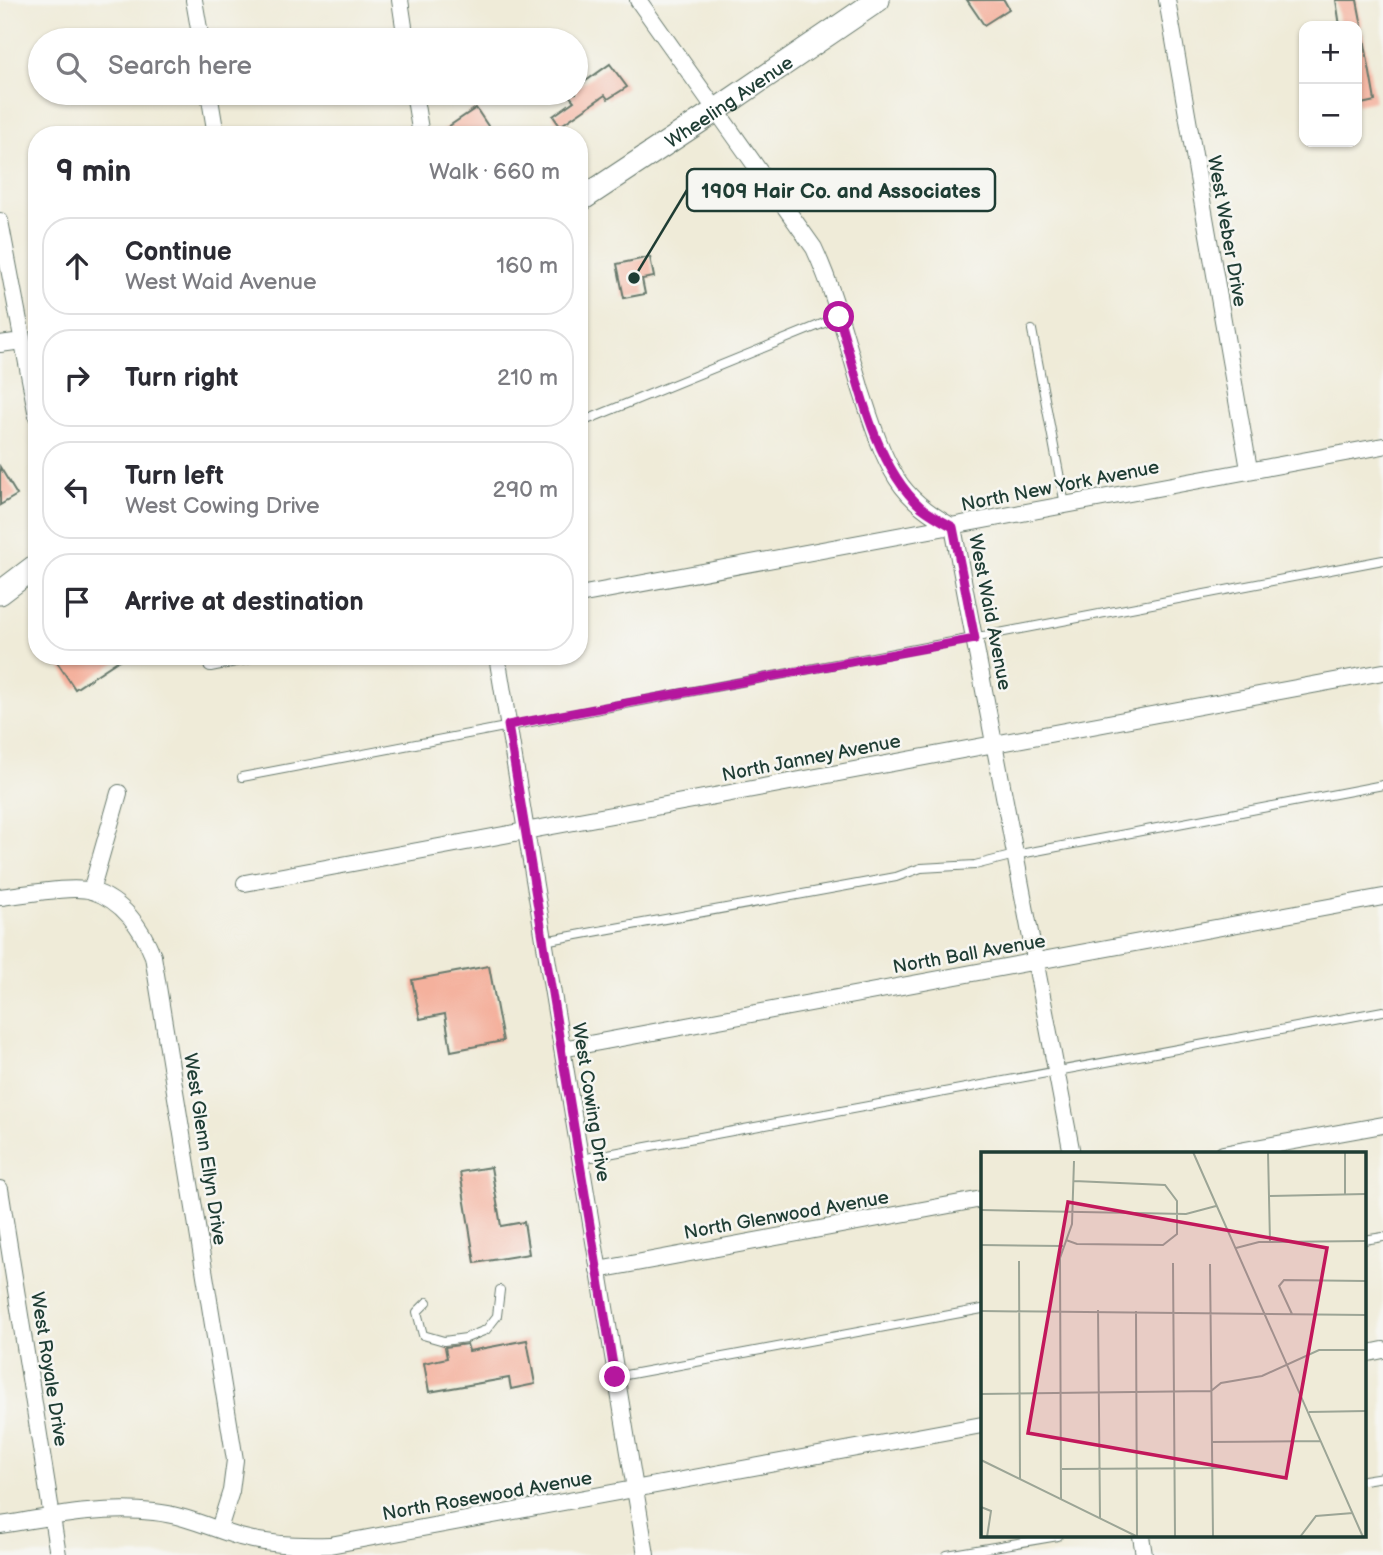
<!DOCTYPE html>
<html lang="en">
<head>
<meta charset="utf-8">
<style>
	:root { --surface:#fff; --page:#f7f7f7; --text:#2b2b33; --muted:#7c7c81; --line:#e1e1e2 }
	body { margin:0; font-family:"Balsamiq Sans",sans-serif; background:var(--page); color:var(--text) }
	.controls { position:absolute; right:21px; top:21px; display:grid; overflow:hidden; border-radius:14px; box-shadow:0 2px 5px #0004 }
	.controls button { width:63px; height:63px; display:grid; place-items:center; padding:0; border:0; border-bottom:2px solid var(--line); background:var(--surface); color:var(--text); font:35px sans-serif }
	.stop { position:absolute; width:21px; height:21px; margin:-16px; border:5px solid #b5179e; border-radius:50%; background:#fff }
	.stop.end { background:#b5179e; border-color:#fff; box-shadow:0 2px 7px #0008 }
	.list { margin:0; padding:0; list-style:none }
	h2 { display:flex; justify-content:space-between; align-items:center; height:91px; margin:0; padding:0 28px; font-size:30px }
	h2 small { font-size:23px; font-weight:400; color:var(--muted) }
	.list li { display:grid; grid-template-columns:46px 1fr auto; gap:21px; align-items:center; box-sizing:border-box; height:98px; margin:0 14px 14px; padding:0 14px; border:2px solid var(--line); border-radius:28px }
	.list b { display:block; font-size:26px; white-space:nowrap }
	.list p { margin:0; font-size:23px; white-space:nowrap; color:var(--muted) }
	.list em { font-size:23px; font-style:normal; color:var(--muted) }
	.icon { flex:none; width:38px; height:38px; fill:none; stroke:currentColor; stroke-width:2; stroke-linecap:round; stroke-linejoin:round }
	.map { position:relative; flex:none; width:1383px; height:1555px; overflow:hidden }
	.search { position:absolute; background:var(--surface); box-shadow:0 2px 5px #0004; left:28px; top:28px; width:560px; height:77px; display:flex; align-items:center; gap:18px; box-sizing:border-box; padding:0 24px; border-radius:38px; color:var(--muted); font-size:26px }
	.panel { position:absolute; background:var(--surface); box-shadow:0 2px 5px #0004; left:28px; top:126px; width:560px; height:539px; border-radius:28px }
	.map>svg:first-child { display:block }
	.building { fill:#f4b19d }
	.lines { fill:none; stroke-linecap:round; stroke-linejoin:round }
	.lane-casing { stroke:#687a6d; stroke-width:10 }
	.street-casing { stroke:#687a6d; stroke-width:18 }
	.secondary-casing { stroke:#687a6d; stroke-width:25 }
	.lane { stroke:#fff; stroke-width:8 }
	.street { stroke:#fff; stroke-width:16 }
	.secondary { stroke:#fff; stroke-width:23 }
	.route { stroke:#b5179e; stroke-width:9 }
	.labels { text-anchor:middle; stroke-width:5; stroke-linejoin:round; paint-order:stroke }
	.street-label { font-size:19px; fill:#1f3d34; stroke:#f6f6f2 }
	.inset-road { fill:none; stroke:#9ca596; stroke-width:2 }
	.view { fill:#c2185b; fill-opacity:0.15; stroke:#c2185b; stroke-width:3.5 }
	.inset-edge { fill:none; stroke:#1f3d34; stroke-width:3.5 }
	.leader { fill:none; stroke:#1f3d34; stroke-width:2.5 }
	.callout-dot { fill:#1f3d34; stroke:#f6f6f2; stroke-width:2.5 }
	.callout { fill:#f6f6f2; stroke:#1f3d34; stroke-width:2.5 }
	.callout-label { font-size:21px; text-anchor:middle; font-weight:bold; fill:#1f3d34 }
</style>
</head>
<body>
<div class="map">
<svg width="1383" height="1555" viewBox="0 0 1383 1555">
	<rect width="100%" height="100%" fill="#f6f6f2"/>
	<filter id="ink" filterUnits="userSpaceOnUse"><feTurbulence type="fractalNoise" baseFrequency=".0143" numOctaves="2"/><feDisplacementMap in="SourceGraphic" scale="14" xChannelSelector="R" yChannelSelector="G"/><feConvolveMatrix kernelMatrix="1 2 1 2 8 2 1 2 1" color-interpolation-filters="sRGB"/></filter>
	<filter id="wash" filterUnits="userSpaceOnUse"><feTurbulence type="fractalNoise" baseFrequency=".00686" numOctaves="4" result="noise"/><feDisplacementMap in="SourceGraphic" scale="28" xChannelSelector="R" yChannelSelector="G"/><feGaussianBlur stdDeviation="1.57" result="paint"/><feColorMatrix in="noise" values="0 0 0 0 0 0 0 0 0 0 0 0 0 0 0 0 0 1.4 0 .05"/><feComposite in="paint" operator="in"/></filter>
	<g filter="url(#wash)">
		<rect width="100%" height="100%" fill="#efebd8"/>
		<g id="blocks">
			<path class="building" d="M967,0h37l5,9 -25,16z
				M1336,0h21l5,26h-22z
				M1363,33l12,68 -18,4v-71z
				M610,64l17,23 -19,12 -3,-4 -45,31 -7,-10 21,-15 -6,-7 8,-1v-5z
				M476,108l18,27h-58z
				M650,257l4,20 -12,2 3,15 -21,4 -7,-34z
				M0,467l17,28 -17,10z
				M53,656h72l-50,33z
				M489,966l14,75 -52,10 -6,-37 -25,5 -8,-39z
				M491,1167l10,59 23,-4 5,32 -54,9 -15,-91z
				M527,1340l8,44 -24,5 -2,-11 -80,14 -5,-29 23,-5 -2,-11 22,-3 2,7z"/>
		</g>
	</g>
	<g filter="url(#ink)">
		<use href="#blocks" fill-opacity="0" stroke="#687a6d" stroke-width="2"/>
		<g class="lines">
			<defs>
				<path id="lane" d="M1032,330l33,175
					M579,423l260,-106
					M242,777c380,-74 761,-143 1141,-217
					M544,941l352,-64 25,-9 54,-3 40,-10 368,-70
					M581,1159l802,-148
					M1364,1240l19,-3
					M427,1302l-10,10 6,23 21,6 22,-3 20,-8 11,-14 3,-26
					M615,1377l367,-68
					M1364,1480l19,-3
					M947,1555l111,-19"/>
				<path id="street" d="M194,0l7,40
					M400,0l6,40
					M638,0l176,248c21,45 33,94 47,142 10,30 19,62 36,89 14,22 34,36 56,48l119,627
					M1167,0l82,469
					M209,93l7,42
					M414,93l7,42
					M0,221l37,195
					M0,344l22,-3
					M579,595l804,-149
					M497,656l149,899
					M211,663l35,-7
					M245,883l1138,-211
					M91,891l28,-98
					M0,897c22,-2 72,-12 92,-6 30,9 50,37 61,65l82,504 -4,31 -12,38
					M562,1049l821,-152
					M1223,1154l160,-29
					M0,1189l58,366
					M598,1270l384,-71
					M1364,1354l19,-4
					M0,1525c51,-8 102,-19 154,-13 30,3 57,16 86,25 30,8 60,9 90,8l652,-120
					M1141,1536l3,19"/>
				<g id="secondary">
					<path id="s1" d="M579,201l136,-90 163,-111"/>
					<path d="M0,593l37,-28"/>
				</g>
			</defs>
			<use href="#lane" class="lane-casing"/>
			<use href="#street" class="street-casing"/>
			<use href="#secondary" class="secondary-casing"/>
			<use href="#lane" class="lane"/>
			<use href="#street" class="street"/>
			<use href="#secondary" class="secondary"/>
		</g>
	</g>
	<g class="lines" filter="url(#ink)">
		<path class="route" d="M615,1377l-107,-652 467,-86 -22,-112c-11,-6 -22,-12 -32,-20 -48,-43 -64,-130 -82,-190"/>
	</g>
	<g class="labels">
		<g class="street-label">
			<text dy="7" stroke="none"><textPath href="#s1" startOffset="180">Wheeling Avenue</textPath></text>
			<text transform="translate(1228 231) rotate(80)" y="7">West Weber Drive</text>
			<text transform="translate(1060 485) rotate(-11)" y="7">North New York Avenue</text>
			<text transform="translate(991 612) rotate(79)" y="7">West Waid Avenue</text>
			<text transform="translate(811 757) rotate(-11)" y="7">North Janney Avenue</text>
			<text transform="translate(969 953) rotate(-10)" y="7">North Ball Avenue</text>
			<text transform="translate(592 1102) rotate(81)" y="7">West Cowing Drive</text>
			<text transform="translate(206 1149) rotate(81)" y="7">West Glenn Ellyn Drive</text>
			<text transform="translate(786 1214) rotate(-10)" y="7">North Glenwood Avenue</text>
			<text transform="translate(50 1369) rotate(81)" y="7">West Royale Drive</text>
			<text transform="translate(487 1495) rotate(-10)" y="7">North Rosewood Avenue</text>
		</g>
	</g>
	<g transform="translate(981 1152)">
		<rect width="385" height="385" fill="#efebd8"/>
		<path class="inset-road" d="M212,0l170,385M287,0l2,90M364,0v43M289,44l96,-2M0,58l205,4 30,-8M85,88l11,4 86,1 14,-11v-33l-12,-16 -91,-4M0,93l82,1M255,96l23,-6 107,-1M38,109l1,218M192,111l2,274M229,112l3,273M117,158l2,208M0,159l385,4M155,159l1,225M311,162l-13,-28 5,-6 82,1M0,242l230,-3 10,-8 41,-7 57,-26h47M328,260l57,-1M231,290l109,-1M0,308l157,77M81,317l165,-1M80,347l-1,-241 12,-34 2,-63M0,355l10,4 -4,26M319,385l16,-21 37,-3"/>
		<path class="view" d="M87,50l259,46 -41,230 -258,-45z"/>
		<rect width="385" height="385" class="inset-edge"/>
	</g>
	<path class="leader" d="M634 278L687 190"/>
	<circle class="callout-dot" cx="634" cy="278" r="7"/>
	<rect class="callout" x="687" y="169" width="308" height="42" rx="7"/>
	<g class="callout-label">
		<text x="841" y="198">1909 Hair Co. and Associates</text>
	</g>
</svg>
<div class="controls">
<button>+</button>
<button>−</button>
</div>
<div class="stop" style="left:839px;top:317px"></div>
<div class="stop end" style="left:615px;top:1377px"></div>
<div class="search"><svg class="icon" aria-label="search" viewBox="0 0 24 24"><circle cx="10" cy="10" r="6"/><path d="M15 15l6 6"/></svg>Search here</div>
<section class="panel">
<h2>9 min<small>Walk · 660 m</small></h2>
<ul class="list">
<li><svg class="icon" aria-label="ahead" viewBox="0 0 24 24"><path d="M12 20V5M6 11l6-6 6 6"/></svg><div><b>Continue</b><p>West Waid Avenue</p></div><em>160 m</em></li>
<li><svg class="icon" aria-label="right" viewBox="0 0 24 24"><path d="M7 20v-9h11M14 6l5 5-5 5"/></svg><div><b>Turn right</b></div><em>210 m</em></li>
<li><svg class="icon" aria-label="left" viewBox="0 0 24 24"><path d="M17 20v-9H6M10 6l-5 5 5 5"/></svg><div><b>Turn left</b><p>West Cowing Drive</p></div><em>290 m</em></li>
<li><svg class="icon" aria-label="arrive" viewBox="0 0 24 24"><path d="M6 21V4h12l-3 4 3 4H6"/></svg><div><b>Arrive at destination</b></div></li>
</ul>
</section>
</div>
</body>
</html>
